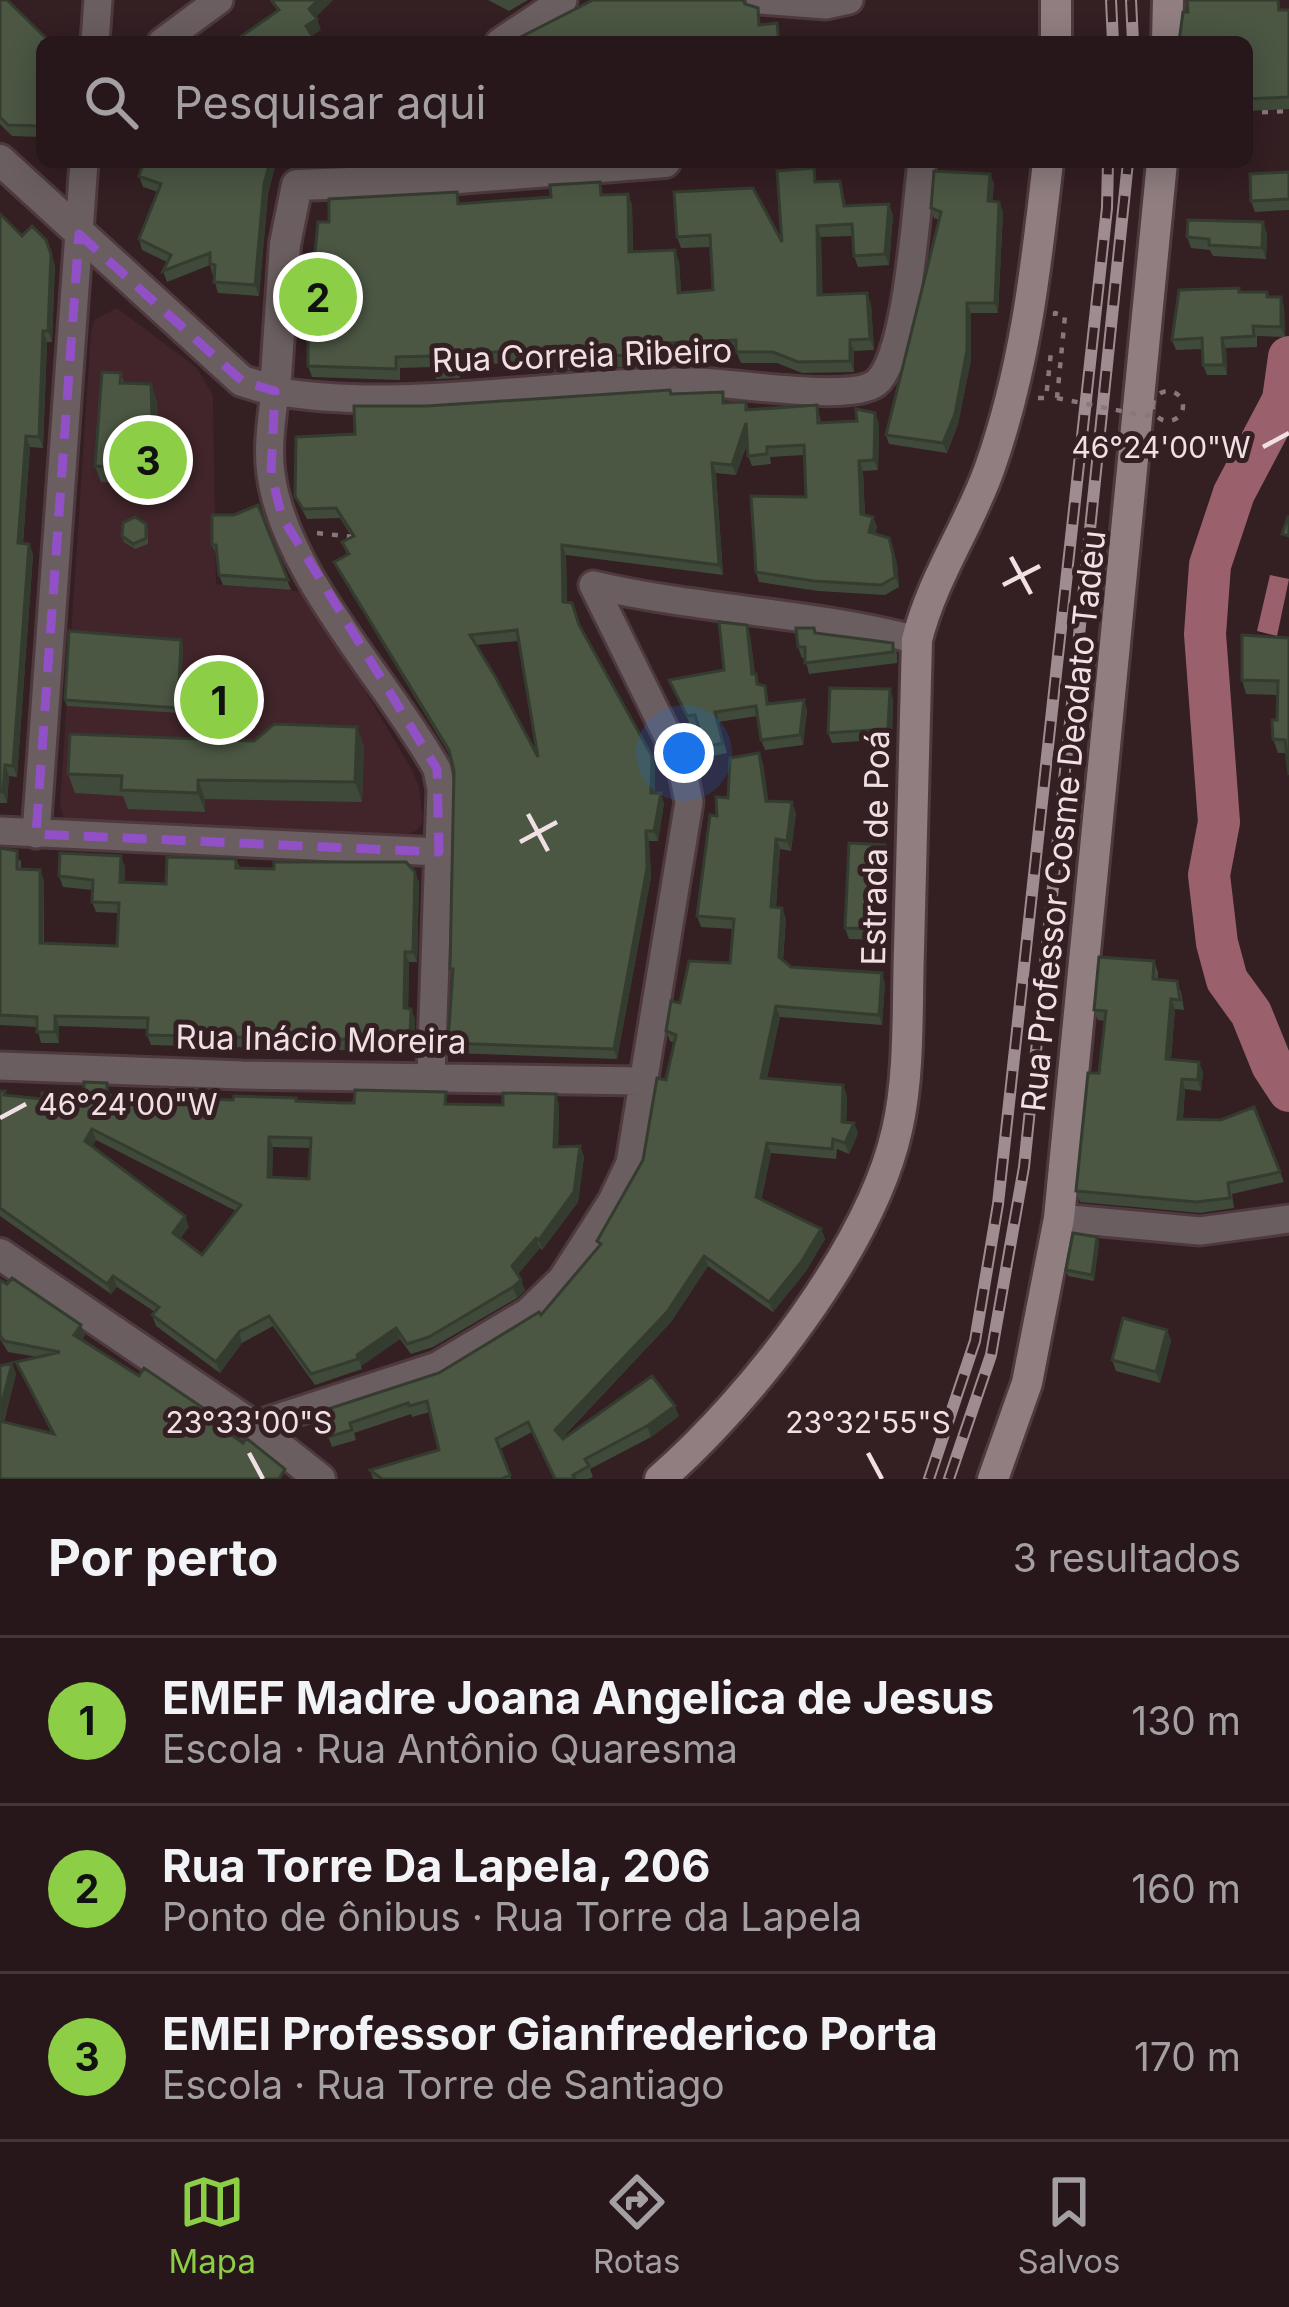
<!DOCTYPE html>
<html lang="pt">
<head>
<meta charset="utf-8">
<style>
	:root { --surface:#27171a; --page:#332427; --text:#f1f3f6; --muted:#a49fa2; --line:#433639; --accent:#8cce45 }
	body { margin:0; font-family:Inter,sans-serif; background:var(--page); color:var(--text) }
	.you { position:absolute; left:684px; top:753px; width:42px; height:42px; margin:-30px; border:9px solid #fff; border-radius:50%; background:#1a73e8; box-shadow:0 0 0 18px #1a73e833 }
	.badge { display:grid; place-items:center; width:78px; height:78px; border-radius:50%; background:var(--accent); color:#111; font-size:39px; font-weight:700 }
	.pin { position:absolute; translate:-50% -50%; border:6px solid #fff; box-shadow:0 3px 12px #0006 }
	.list { margin:0; padding:0; list-style:none }
	h2 { display:flex; justify-content:space-between; align-items:center; height:156px; margin:0; padding:0 48px; font-size:51px }
	h2 small { font-size:39px; font-weight:400; color:var(--muted) }
	.list li { display:grid; grid-template-columns:78px 1fr auto; gap:36px; align-items:center; box-sizing:border-box; height:168px; padding:0 48px; border-top:3px solid var(--line) }
	.list b { display:block; font-size:45px; white-space:nowrap }
	.list p { margin:0; font-size:39px; white-space:nowrap; color:var(--muted) }
	.list em { font-size:39px; font-style:normal; color:var(--muted) }
	.icon { flex:none; width:66px; height:66px; fill:none; stroke:currentColor; stroke-width:2; stroke-linecap:round; stroke-linejoin:round }
	.map { position:relative; flex:none; width:1289px; height:1479px; overflow:hidden }
	.search { position:absolute; background:var(--surface); box-shadow:0 6px 30px #0003; left:36px; right:36px; top:36px; height:132px; display:flex; align-items:center; gap:30px; box-sizing:border-box; padding:0 42px; border-radius:18px; color:var(--muted); font-size:45px }
	.sheet { height:660px; background:var(--surface) }
	nav { display:flex; justify-content:space-around; align-items:center; box-sizing:border-box; height:168px; border-top:3px solid var(--line); background:var(--surface); font-size:33px; color:var(--muted) }
	nav a { display:grid; justify-items:center; gap:6px }
	nav .on { color:var(--accent) }
	.map>svg:first-child { display:block }
	.built { fill:#41252a }
	.water { fill:#9a616c }
	.lines { fill:none; stroke-linecap:round; stroke-linejoin:round }
	.river { stroke:#9a616c; stroke-width:42 }
	.minor-casing { stroke:#4e3a3e; stroke-width:33 }
	.tertiary-casing { stroke:#4e3a3e; stroke-width:36 }
	.secondary-casing { stroke:#4e3a3e; stroke-width:36 }
	.path { stroke:#8a777b; stroke-width:4.5; stroke-dasharray:6 9; stroke-linecap:butt }
	.minor { stroke:#6a5e60; stroke-width:27 }
	.tertiary { stroke:#6a5e60; stroke-width:30 }
	.secondary { stroke:#907e80; stroke-width:30 }
	.rail-casing { stroke:#9f8c90; stroke-width:12 }
	.rail { stroke:#341f23; stroke-width:8; stroke-dasharray:22; stroke-linecap:butt }
	.path-bridge { stroke:#8a777b; stroke-width:4.5; stroke-dasharray:6 9; stroke-linecap:butt }
	.wall { fill:#404a3a; fill-rule:evenodd }
	.shaded-wall { fill:#343c2f }
	.building { fill:#4b5643; stroke:#343c2f; stroke-width:3; fill-rule:evenodd }
	.marked { fill:none; stroke:#9250c6; stroke-width:9; stroke-dasharray:24 15; stroke-linejoin:round }
	.ticks { fill:none; stroke:#f0e0e3; stroke-width:4.5 }
	.labels { text-anchor:middle; stroke-width:10; stroke-linejoin:round; paint-order:stroke }
	.street-label { font-size:33px; fill:#f0e0e3; stroke:#341f23 }
	.ticks-label { font-size:30px; text-anchor:middle; fill:#f0e0e3; stroke:#341f23; stroke-width:10; stroke-linejoin:round; paint-order:stroke }
</style>
</head>
<body>
<div class="map">
<svg width="1289" height="1479" viewBox="0 0 1289 1479">
	<rect width="100%" height="100%" fill="#341f23"/>
	<path class="built" d="M117,308l79,59 17,28 3,189 90,8 105,176 8,18 4,35 -5,9 -10,4 -331,-10 -13,-6 -4,-13 31,-474 4,-12z"/>
	<path class="water" d="M1270,575l19,4 -12,57 -20,-5z"/>
	<g class="lines">
		<path class="river" d="M1289,357l-6,43 -49,93 -24,72 -5,69 14,188 -10,53 8,68 10,37 24,33 21,52 17,26"/>
		<defs>
			<path id="minor" d="M760,0l66,5 23,-5
				M95,42l3,-42
				M162,42l57,-42
				M500,42l63,-42
				M593,585c107,25 218,27 324,55
				M0,831l439,21
				M36,834l48,-672
				M0,1066l242,9 399,6
				M431,1076l10,-286 -4,-21c-49,-88 -153,-195 -166,-295 -4,-27 1,-56 4,-83 131,23 284,-11 420,-9 38,0 156,21 181,1 32,-26 40,-175 46,-221
				M1059,1218l141,13 89,-12
				M253,1426l184,-60 91,-54 34,-33 50,-78 18,-38 59,-361 -8,-39 -88,-178"/>
			<path id="tertiary" d="M0,160l242,221 33,10 10,-147 12,-59 135,-5 233,-18
				M0,1254l253,172 67,53"/>
			<path id="secondary" d="M1056,42v-42
				M1167,42l1,-42
				M660,1479c90,-78 211,-232 237,-349 13,-55 10,-125 12,-181 2,-103 5,-206 8,-309 15,-61 51,-112 72,-170 36,-101 47,-202 59,-308
				M993,1479l34,-96 32,-165 103,-1056"/>
		</defs>
		<use href="#minor" class="minor-casing"/>
		<use href="#tertiary" class="tertiary-casing"/>
		<use href="#secondary" class="secondary-casing"/>
		<path class="path" d="M1247,113l42,-2
			M1055,316v-3l10,3 -8,82
			M1153 406a15 15 0 1 1 30 0a15 15 0 1 1-30 0Z
			M1038,398h8l5,-46
			M317,533l37,4"/>
		<use href="#minor" class="minor"/>
		<use href="#tertiary" class="tertiary"/>
		<use href="#secondary" class="secondary"/>
		<defs>
			<path id="rail" d="M1111,0l2,42
				M1131,0l2,42
				M929,1479l46,-138 23,-137 109,-996 1,-46
				M949,1479l42,-124 33,-188 104,-1005"/>
		</defs>
		<use href="#rail" class="rail-casing"/>
		<use href="#rail" class="rail"/>
		<path class="path-bridge" d="M1057,398l89,18 8,-3"/>
	</g>
	<path class="wall" d="M0,0l42,42v95l-30,-1 -12,-12z
		M488,0h40l-19,11z
		M1289,10v99l-42,2v-69l-59,-30z
		M138,162h138l-8,32 -9,102 -41,-3 -8,-28 -43,17 -4,-11 4,-9 -25,-12 -3,-11 19,-47 -15,-5 -4,-11 4,-12z
		M1289,172v38l-34,2 -4,-11z
		M990,174l4,10 -2,18h7l4,10 -5,101h-27v47l-13,64 -11,29 -58,-9 -3,-9 53,-215 -5,-2 -3,-10z
		M840,181l6,25 47,9 -4,50 -31,2 -4,-11 -1,-20 -32,1 1,58 49,9 3,46 -20,1v21l-52,1 -25,-10h-36l-5,-12 -87,4 1,10 -107,7 -4,-11 -80,5 1,12 -24,1 -4,-12 -32,1v12l-88,-3 -4,-11 15,-52 9,-12 -2,-30 -12,2 -4,-11 15,-41 133,-19 166,-9 4,11 1,46 46,10 2,32 32,-3 -3,-43 -29,1 -4,-11 -3,-45 108,50 36,-60z
		M0,214l22,22 24,4 9,25 -3,77h-5l-4,106 -13,-1 -7,97h6l4,11 -16,222 -8,-1 -2,27h-7z
		M1267,233l-1,26 -53,-3 -3,-6 -19,-2 -4,-11z
		M1241,292l40,5 3,10 1,30 -28,-1v11l-31,1 1,27h-20l-4,-10v-16l-27,1 -4,-10z
		M121,373l3,10 33,18 2,60h-5l-1,24 -52,-3 -6,-16z
		M672,394l55,9 19,-1 3,8 68,-5 4,18h58l-1,47 -15,1 2,44 8,2 4,10 -2,7 18,14 4,16 2,23 -14,8 -67,-4 -59,-9 -3,-10 50,-75 -2,-42 -34,2 1,7 -19,2 -4,-10v-15l-12,34 -20,-2 7,102 -157,-20 1,47 85,154 3,10v27l9,10 -6,38h-9l2,36 -34,182 -165,-6 -4,-10 5,-66 -3,-8 4,-198 -3,-14 -113,-186 -4,-9 13,-8 -5,-12 10,-5 -12,-19 -33,1 -12,-23 60,-62 72,-28zM519,641l19,116 -62,-112z
		M258,505l33,85 -68,-5 -4,-10 -2,-19 -5,-11 22,-30z
		M146,524l2,6v14l-13,5 -11,-7 -2,-6z
		M796,628h18l2,6 77,9 4,11v9l-88,11 -4,-16h-3l-4,-11z
		M750,635l5,39 5,11 5,1 4,18 35,-4 3,10 -4,35 -38,5 -4,-10 -4,-24 -39,6 9,31 -19,4 -10,-32 -7,1 -22,-46 55,-10z
		M1289,638l-2,115h-9l-5,-14 4,-19 1,-25 -32,-1 -4,-14z
		M183,646l-3,67 -113,-7 -2,-6z
		M890,689l3,11 -1,39 -60,4 -4,-10z
		M364,746l-2,56 -157,-3v13l-77,-3 -5,-13 -48,-3 -7,-19z
		M763,763l5,38 28,12 -5,38 -11,-2 -4,59h6l4,11 -3,42 8,6 91,6 3,11 -3,41 -102,-8 -13,61 80,17 -1,27 8,1 4,10 -9,21 -12,-5 -1,10 -65,-6 -10,47 60,29 4,10 -19,32 -33,41 -65,-46 -37,56 -109,116 1,1 116,-23 -28,21 -61,32 3,8 -5,2h-34l-22,-47 -32,17 11,30h-138l-3,-9 69,-20 -9,-38 -18,5 -1,-3 -57,19 2,7 -24,7 -13,-35 120,-39 102,-58 58,-69 -2,-5 46,-81 31,-117 -4,-2 -4,-10 14,-28 50,-40 3,-34 -32,-2 -4,-11 20,-100 11,-18z
		M0,848l21,13v8l23,11v63l73,3 2,-33 -23,-1 -4,-10 1,-12 -30,-3 -4,-11 66,-10 -1,16 42,2 70,-25 4,9 175,4 4,10 -2,80h-8l-1,47h3l4,10 -1,28h-35l-1,4 -227,-6 -4,-10 1,-6 -89,-3v17h-18l-4,-16 -37,-2z
		M889,856l-3,84 -37,-1 -4,-11z
		M1154,961l4,11v8l23,11 3,19 -9,-1 -4,50 32,13 -2,19 -16,-2 -2,30 38,1 33,-13 30,75 -52,12 2,14 -34,5 -120,-11 -4,-11 23,-118 6,-52 -7,-1 -4,-10z
		M0,1091h5l1,5 36,3 69,-4 122,5 63,-2 2,3 205,4 56,-1 -1,43 22,-1 4,11 -6,45 -36,48 -2,-2 -23,26 8,16 -8,8 -84,49 -22,7 -11,-15 -39,27 1,3 -47,16 -42,-59 -31,17 -22,30 -64,-47 -4,-11 3,-3 -38,-25 -6,7 -111,-78zM96,1140l140,71 -34,44 -22,-17 9,-11 -97,-80zM273,1147l37,1 -1,31 -37,-2z
		M1097,1237l2,6 -5,38 -26,-5 -2,-6z
		M0,1280l81,45 4,10 -3,5 57,36 67,34 4,9 -210,60v-113l12,-3 4,11 -12,48 48,12 -36,-72 22,-5 -30,-5 -8,-13z
		M1167,1330l4,11 -11,42 -44,-12 -4,-11z"/>
	<path class="shaded-wall" d="M318,0h15l-20,20 -4,-11z
		M317,19l4,11 -11,7 -4,-11z
		M270,162h6l-8,32 -9,102 -4,-11 9,-101z
		M990,174l4,10 -2,27 -4,-10z
		M628,194l4,11 1,58 -4,-11z
		M999,202l4,10 -5,101 -3,-10z
		M889,204l4,11 -4,50 -4,-11z
		M1263,222l4,11 -1,26 -4,-11z
		M817,226l4,11 2,70 -5,-12z
		M675,250l4,11 3,43 -4,-11z
		M51,254l4,11 -3,77 -4,-11z
		M867,293l4,11 3,46 -4,-11z
		M1281,297l3,10 1,30 -4,-10z
		M967,303l4,10v47l-13,64 -11,29 -4,-10z
		M43,331l4,11 -4,106 -4,-11z
		M1222,338l4,10 1,27 -3,-10z
		M850,340l4,11v21l-4,-11z
		M151,384l6,17 2,60 -6,-16z
		M875,413l4,10 -1,47 -4,-10z
		M746,423l4,10 -14,42 -4,-10z
		M26,436l4,11 -8,107 -4,-11z
		M148,444l6,17 -1,24 -6,-16z
		M859,461l4,10 2,53 -4,-10z
		M712,463l4,10 7,102 -4,-10z
		M873,517l4,10 -5,15 -3,-10z
		M889,538l8,26 2,23 -4,-10z
		M29,544l4,11 -16,222 -4,-11z
		M562,545l4,10 1,57 -4,-10z
		M747,625l3,10 6,49 -4,-10z
		M181,640l2,6 -3,67 -2,-5z
		M890,689l3,11 -1,39 -4,-10z
		M804,700l3,10 -4,35 -3,-10z
		M357,727l7,19 -2,56 -7,-20z
		M759,753l4,10 7,48 -4,-10z
		M652,756l3,10v37l-4,-10z
		M5,765l4,11 -2,27 -4,-11z
		M198,780l7,19v13l-7,-19z
		M661,793l3,10 -6,38 -4,-10z
		M792,802l4,11 -5,38 -4,-10z
		M646,831l3,10 2,36 -34,182 -3,-10z
		M776,839l4,10 -5,69 -4,-11z
		M885,845l4,11 -3,84 -4,-11z
		M121,856l4,10 -1,26 -4,-10z
		M40,870l4,10 -1,73 -3,-10z
		M415,872l4,10 -2,80 -4,-10z
		M782,908l4,11 -4,49 -3,-11z
		M405,952l4,10 -1,57 -4,-11z
		M882,973l3,11 -3,41 -3,-10z
		M1171,999l4,10 -5,60 -4,-10z
		M776,1006l4,11 -15,71 -4,-10z
		M411,1009l4,10 -1,28 -4,-11z
		M55,1016l4,10v17l-4,-11z
		M1199,1062l4,10 -2,19 -3,-11z
		M1182,1079l3,10 -3,41 -4,-11z
		M843,1085l4,10 -1,37 -4,-10z
		M556,1094l3,10 -1,53 -4,-10z
		M854,1123l4,10 -9,21 -4,-11z
		M92,1129l4,11 -8,12 -3,-11z
		M269,1137l4,10 -1,40 -4,-10z
		M767,1143l4,10 -11,55 -4,-11z
		M580,1146l4,11 -6,45 -36,48 -3,-10z
		M185,1216l4,11 -12,16 -4,-10z
		M821,1229l4,10 -19,32 -33,41 -4,-10z
		M1097,1237l2,6 -5,38 -2,-6z
		M536,1238l4,10 -24,29 -4,-11z
		M704,1256l4,10 -37,56 -112,118 -4,-10z
		M113,1276l4,11 -6,7 -4,-10z
		M521,1280l4,10 -8,8 -4,-11z
		M81,1325l4,10 -7,10 -4,-10z
		M396,1328l4,11 -39,27 -4,-11z
		M1167,1330l4,11 -11,42 -4,-11z
		M239,1332l3,11 -22,30 -4,-11z
		M12,1363l4,11 -15,56 -1,-19z
		M675,1406l4,10 -28,21 -4,-11z"/>
	<path class="building" d="M0,0h7l43,42h-8v84l-34,-1 -8,-8z
		M271,0h47l-9,9 8,10 -11,7 10,16h-83l46,-32z
		M593,0h150l2,4 13,4 1,17 18,-2 2,19h-268z
		M1187,0h91l1,10h10v87l-42,2v-57h-68l4,-30h5z
		M144,162h126l-6,22 -9,101 -41,-3 1,-17 -5,-1v-11l-47,18 8,-16 -32,-16 22,-55 -22,-8z
		M814,168l1,14 25,-1 4,25 45,-2 -4,50 -31,2 -2,-32 -35,2 1,69 49,-2 3,46 -20,1v21l-52,1 -25,-10h-37v-12l-91,4 1,10 -107,6 -1,-11 -83,6v12l-23,1v-12l-36,1v12l-88,-3v-53l15,1v-12h9l-3,-42 -15,3 4,-41h11v-23l128,-7 1,12 38,-3 55,-4 -1,-12 50,-3 1,13 27,-1 1,58 46,-2 3,43 35,-3 -3,-55 -33,2 -3,-45 79,-4 29,54 -5,-71z
		M934,171l56,3 -2,27 11,1 -4,101h-28v47l-12,64 -12,29 -57,-8 55,-223 -10,-4z
		M1289,172v27l-38,2 -1,-27z
		M0,214l22,22 10,-10 14,14 5,14 -3,77h-5l-4,106 -13,-1 -8,107 11,1 -16,222 -8,-1 -2,27h-3z
		M1188,220l75,2 -1,26 -53,-3v-6l-22,-2z
		M1239,288v4h28v5h14v30l-28,-1 1,10 -32,2 2,27h-21l-1,-27 -30,2 7,-50z
		M102,372l19,1 -1,10 31,1 2,61 -5,-1 -1,25 -52,-3z
		M670,390l1,4 52,-2v11l23,-1v8l71,-5 1,18 39,-2 -1,-12 19,4 -1,47 -15,1 2,53 12,3 -4,15 20,6 4,16 2,23 -14,8 -67,-4 -58,-9 -5,-76 55,1 -2,-52 -37,2v7l-19,2 -2,-33 -14,42 -20,-2 7,102 -157,-20 1,57 9,1 7,22 73,131 -1,37h10l-7,38h-8l1,37 -33,181 -166,-6 5,-74h-3l4,-198 -5,-21 -115,-188 15,-8 -7,-12 12,-6 -18,-28 -33,1 -8,-13 1,-59 59,-3 -1,-28h73zM517,630l21,127 -42,-79 -26,-43z
		M258,505l30,75 -69,-5 -3,-30h-4v-30h22z
		M135,517l11,7v14l-13,6 -11,-8 1,-13z
		M1288,517h1v19l-7,-2z
		M719,622l28,3 5,49h4l1,10 8,2 2,18 37,-4 -4,35 -39,5 -5,-34 -41,6 8,31 -18,4 -10,-32 -8,1 -18,-36 55,-10z
		M796,628h18l1,5 78,10v9l-88,11v-16h-7z
		M69,631l112,9 -3,68 -113,-8z
		M1242,635l47,3v137l-4,-35 -12,-1 -1,-19h5l1,-39 -36,-1z
		M830,688l60,1 -2,40 -60,4z
		M274,724l83,3 -2,55 -157,-2v13l-77,-3 1,-14 -54,-2 2,-40 184,7z
		M759,753l7,48 26,1 -5,39 -11,-2 -5,68 11,1 -3,49 12,10 91,6 -3,42 -103,-9 -15,72 82,7 -1,37 12,1 -9,20 -12,-4 -1,10 -65,-6 -11,54 65,32 -19,32 -33,41 -65,-46 -37,56 -112,118 8,9 89,-63 23,30 -28,20 -62,33 4,7 -16,9 2,4h-20l-27,-57 -32,17 14,36 -9,4h-119l-12,-9 69,-20 -12,-49 -18,5 -1,-3 -58,20 2,7 -24,7 -9,-25 120,-39 100,-61 2,3 60,-71 -4,-3 46,-81 14,-82 9,2 10,-45 -10,-4 5,-30 9,2 9,-42 41,2 4,-44 -37,-3 13,-101 7,1 -1,-19 12,1 2,-40z
		M849,843l36,2 -3,84 -37,-1z
		M0,848l17,3v18l23,1v73l77,3 2,-43 -27,-1 1,-22 -34,-4 1,-23 61,3 -1,26 46,2 1,-27 69,2v9l38,1v-7h132l9,10 -2,80h-8l-1,56 7,1 -1,27h-35v4l-228,-5 1,-17 -93,-2v16h-18v-15l-37,-2z
		M1099,957l55,4 -1,18 24,2 3,19 -9,-1 -5,60 33,3 -1,18 -16,-1 -4,40 43,1 33,-13 26,65 -52,11 2,15 -34,4 -120,-11 12,-118h11l7,-62 -12,-1z
		M84,1082l23,1v12l126,5 1,-4 62,2v3l48,2h10l1,-13 91,2 -1,12 58,1v-12l53,1 -2,53 26,-1 -6,46 -35,48 -3,-2 -24,28 9,14 -8,7 -84,50 -22,7 -11,-16 -39,27 1,4 -47,15 -42,-58 -30,16 -23,30 -64,-47 7,-8 -46,-31 -6,8 -107,-76v-117h5l-1,4 38,4v-6l42,5zM92,1129l149,76 -39,50 -29,-22 12,-17 -100,-75zM269,1137l42,1 -2,41 -41,-2z
		M1073,1233l24,4 -5,38 -26,-5z
		M12,1278l69,47 -7,10 65,41 5,-8 62,42 -3,5 40,28 3,-5 39,31 -6,10h-279v-58l54,13 -38,-72 44,-10 -56,-11 -4,-6v-55l7,4z
		M1123,1318l44,12 -11,42 -44,-12z
		M12,1363l-12,48v-45z"/>
	<path class="marked" d="M79,234l163,147 33,10 -4,82 11,44 155,252 2,83 -403,-18z"/>
	<path class="ticks" d="M1263,447l26,-14M1011,557l20,37M1003,585l37,-19M528,814l20,37M520,842l37,-20M0,1118l26,-14M249,1453l14,26M868,1453l14,26"/>
	<g class="labels">
		<g class="street-label">
			<text transform="translate(582 355) rotate(-2)" y="12">Rua Correia Ribeiro</text>
			<text transform="translate(1063 821) rotate(-84)" y="12">Rua Professor Cosme Deodato Tadeu</text>
			<text transform="translate(875 848) rotate(-89)" y="12">Estrada de Poá</text>
			<text transform="translate(321 1039) rotate(1)" y="12">Rua Inácio Moreira</text>
		</g>
	</g>
	<g class="ticks-label">
		<text x="1161" y="458">46°24'00"W</text>
		<text x="128" y="1115">46°24'00"W</text>
		<text x="249" y="1433">23°33'00"S</text>
		<text x="868" y="1433">23°32'55"S</text>
	</g>
</svg>
<div class="you"></div>
<div class="pin badge" style="left:219px;top:700px">1</div>
<div class="pin badge" style="left:318px;top:297px">2</div>
<div class="pin badge" style="left:148px;top:460px">3</div>
<div class="search"><svg class="icon" aria-label="search" viewBox="0 0 24 24"><circle cx="10" cy="10" r="6"/><path d="M15 15l6 6"/></svg>Pesquisar aqui</div>
</div>
<section class="sheet">
<h2>Por perto<small>3 resultados</small></h2>
<ul class="list">
<li><span class="badge">1</span><div><b>EMEF Madre Joana Angelica de Jesus</b><p>Escola · Rua Antônio Quaresma</p></div><em>130 m</em></li>
<li><span class="badge">2</span><div><b>Rua Torre Da Lapela, 206</b><p>Ponto de ônibus · Rua Torre da Lapela</p></div><em>160 m</em></li>
<li><span class="badge">3</span><div><b>EMEI Professor Gianfrederico Porta</b><p>Escola · Rua Torre de Santiago</p></div><em>170 m</em></li>
</ul>
</section>
<nav>
<a class="on"><svg class="icon" aria-label="map" viewBox="0 0 24 24"><path d="M3 6l6-2 6 2 6-2v14l-6 2-6-2-6 2zM9 4v14M15 6v14"/></svg>Mapa</a>
<a><svg class="icon" aria-label="directions" viewBox="0 0 24 24"><path d="M12 3l9 9-9 9-9-9zM9 14v-3h6M13 9l2 2-2 2"/></svg>Rotas</a>
<a><svg class="icon" aria-label="saved" viewBox="0 0 24 24"><path d="M7 4h10v16l-5-4-5 4z"/></svg>Salvos</a>
</nav>
</body>
</html>
